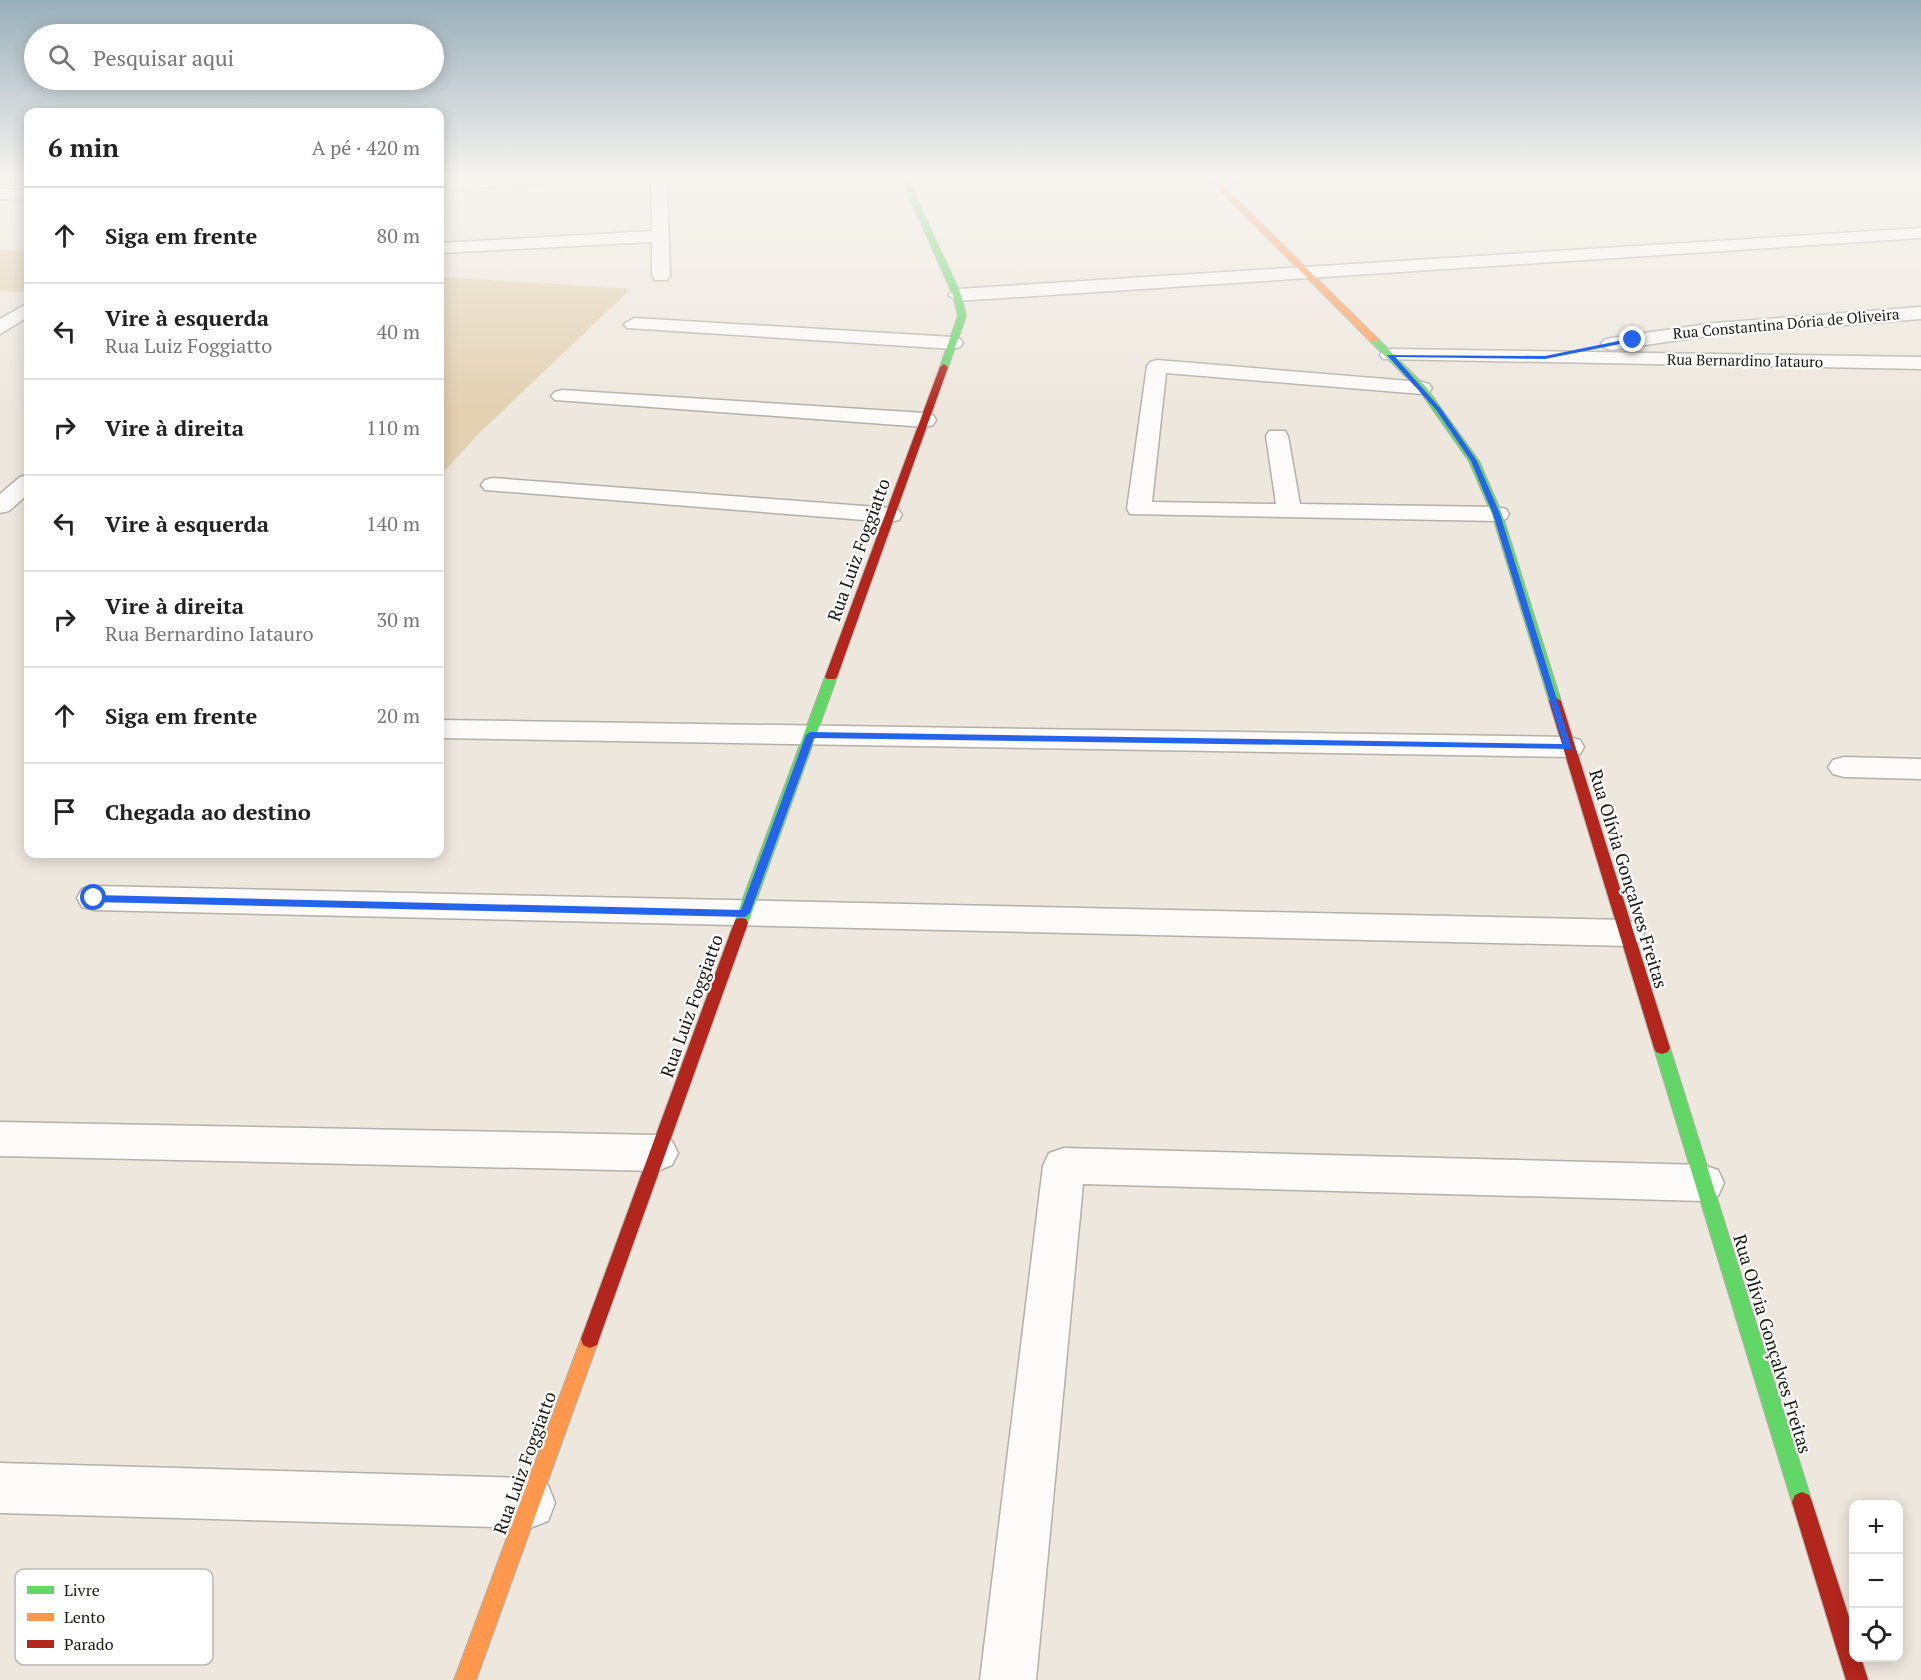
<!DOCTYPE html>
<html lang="pt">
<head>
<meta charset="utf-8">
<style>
	:root { --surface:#fff; --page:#f2f2f2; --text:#222; --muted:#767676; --line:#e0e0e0 }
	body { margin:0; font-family:"PT Serif",serif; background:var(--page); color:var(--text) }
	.controls { position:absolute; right:18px; bottom:18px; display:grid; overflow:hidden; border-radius:12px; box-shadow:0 3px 15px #0003 }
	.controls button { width:54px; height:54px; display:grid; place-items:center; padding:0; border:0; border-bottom:2px solid var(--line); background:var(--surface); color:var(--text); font:30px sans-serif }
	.stop { position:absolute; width:18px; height:18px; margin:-14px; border:4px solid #2563eb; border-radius:50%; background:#fff }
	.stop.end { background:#2563eb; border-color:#fff; box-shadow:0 2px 6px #0008 }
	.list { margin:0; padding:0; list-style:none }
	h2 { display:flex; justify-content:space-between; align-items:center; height:78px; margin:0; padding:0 24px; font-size:26px }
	h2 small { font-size:20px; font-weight:400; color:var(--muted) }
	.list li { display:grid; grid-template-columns:39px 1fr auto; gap:18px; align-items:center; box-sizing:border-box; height:96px; padding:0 24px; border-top:2px solid var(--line) }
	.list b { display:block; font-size:22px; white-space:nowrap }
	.list p { margin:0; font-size:20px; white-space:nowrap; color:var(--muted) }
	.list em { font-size:20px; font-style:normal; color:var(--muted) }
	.icon { flex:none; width:33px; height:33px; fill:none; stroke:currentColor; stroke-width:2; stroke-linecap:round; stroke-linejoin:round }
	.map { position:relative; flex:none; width:1921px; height:1680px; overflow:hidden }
	.search { position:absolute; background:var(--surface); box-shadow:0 3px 15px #0003; left:24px; top:24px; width:420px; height:66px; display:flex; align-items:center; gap:15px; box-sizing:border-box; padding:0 21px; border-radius:33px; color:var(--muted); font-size:22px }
	.panel { position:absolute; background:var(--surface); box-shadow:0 3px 15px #0003; left:24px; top:108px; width:420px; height:750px; border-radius:12px }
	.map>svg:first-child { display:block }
	.green { fill:#e2d0b0 }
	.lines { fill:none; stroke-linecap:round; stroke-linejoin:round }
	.street-casing { stroke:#b4afa8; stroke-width:3 }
	.fast-casing { stroke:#b4afa8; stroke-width:2 }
	.slow-casing { stroke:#b4afa8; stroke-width:2 }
	.jam-casing { stroke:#b4afa8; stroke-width:2 }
	.street { fill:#fcfbfa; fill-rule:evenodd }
	.fast { fill:#63d668; fill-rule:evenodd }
	.slow { fill:#ff974d; fill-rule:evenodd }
	.jam { fill:#b3261e; fill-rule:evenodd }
	.route { fill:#2563eb }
	.labels { text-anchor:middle; stroke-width:4.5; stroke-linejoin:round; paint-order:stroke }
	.far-street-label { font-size:15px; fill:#1a1710; stroke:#fff }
	.street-label { font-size:18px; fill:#1a1710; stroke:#fff }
	.key { fill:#fff; stroke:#bab9b7; stroke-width:1.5 }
	.key-label { font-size:16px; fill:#1a1710 }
</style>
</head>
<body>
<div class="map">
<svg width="1921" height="1680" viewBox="0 0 1921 1680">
	<rect width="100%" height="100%" fill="#ede7dd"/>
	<path class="green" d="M0,249l28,2v41l-28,-1z
		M440,277l191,12 -152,144 -39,43z"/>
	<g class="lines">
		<defs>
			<path id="street" d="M567,178l-8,5 -119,6v-10z
				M651,178h16l3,98 -3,4h-12l-3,-4v-34l-212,11v-10l212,-12z
				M1244,178c-8,7 -31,9 -39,1z
				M0,189l28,1v10l-28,-1z
				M1921,228v10l-964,63 -9,-6 9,-6z
				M28,303v14l-28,17v-15z
				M1921,307v12l-207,16 -103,15 -7,-2 -3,-4 3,-4 7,-2 103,-15z
				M634,318l319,19 7,2 3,4 -3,4 -7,2 -326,-21 -3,-4z
				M1390,349l531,8v12l-538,-10 -3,-4 3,-4z
				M1157,360l265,22 7,2 3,4 -3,4 -7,2 -256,-21 -14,129 124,2 -10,-68 3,-5h16l3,5 12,68 197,3 9,2 3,5 -3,5 -9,2 -367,-7 -3,-5 20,-143 3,-4z
				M562,390l363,23 8,2 3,5 -3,5 -8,2 -370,-27 -4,-4 4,-4z
				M28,475v19l-19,17 -9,2v-19l20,-17z
				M493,478l397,30 9,2 3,5 -3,5 -9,2 -405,-32 -4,-5 4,-5z
				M440,720l1129,17 11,3 4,7 -4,7 -11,3 -1129,-19z
				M1844,757l77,2v20l-77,-2 -11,-3 -5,-7 5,-7z
				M94,886l1532,34 13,4 5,9 -5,9 -13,4 -1532,-36 -12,-3 -5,-9 5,-9z
				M0,1122l657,13 15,6 6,12 -6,12 -15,6 -657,-15z
				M1064,1148l639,17 15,5 6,13 -6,13 -15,5 -620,-17 -47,496h-56l63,-514 6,-13z
				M0,1463l530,15 18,7 7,18 -7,18 -18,7 -530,-15z"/>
			<path id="fast" d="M901,178h6l54,117 5,21 -18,51 -4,3 -4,-3 18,-51 -5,-21z
				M1371,338h6l48,48 54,75 23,53 59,187 -2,3h-8l-2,-3 -57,-187 -23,-53 -50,-71 -48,-48z
				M831,673l6,4 -89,246 -2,4h-10l-2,-4 91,-246z
				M1662,1042l6,2 2,4 142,454 -3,7 -7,3 -7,-3 -3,-7 -138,-454 2,-4z"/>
			<path id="slow" d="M1208,178h7l162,160v4h-6z
				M590,1330l7,3 2,6 -123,341h-22l127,-341 2,-6z"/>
			<path id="jam" d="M944,364l4,3 -111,310 -2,2h-8l-2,-2 115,-310z
				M1555,697l6,4 109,347 -2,4 -6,2 -6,-2 -2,-4 -105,-347z
				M741,918l5,1 2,4 -149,416 -2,6 -7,3 -7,-3 -2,-6 153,-416 2,-4z
				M1802,1492l7,3 3,7 42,131v25h7l7,22h-22l-54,-178 3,-7z"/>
		</defs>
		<use href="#street" class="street-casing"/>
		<use href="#fast" class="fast-casing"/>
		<use href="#slow" class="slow-casing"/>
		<use href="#jam" class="jam-casing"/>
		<use href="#street" class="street"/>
		<use href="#fast" class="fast"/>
		<use href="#slow" class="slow"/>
		<use href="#jam" class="jam"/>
	</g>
	<linearGradient id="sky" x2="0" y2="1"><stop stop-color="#99afba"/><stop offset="0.43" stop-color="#f7f4f0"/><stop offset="1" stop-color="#f7f4f0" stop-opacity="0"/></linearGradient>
	<rect width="1921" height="413" fill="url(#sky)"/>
	<path class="route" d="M1633,338l2,3 -90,18 -150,-2 46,52 36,52 23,53 72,235 -758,-11 -64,175 -5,4 -651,-15 -6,-4 6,-3 647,15 65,-175 4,-3 753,12 -70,-230 -22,-53 -34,-50 -50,-56 158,1z"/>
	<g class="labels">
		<g class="far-street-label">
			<text transform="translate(1786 324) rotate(-5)" y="5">Rua Constantina Dória de Oliveira</text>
			<text transform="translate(1745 361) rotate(1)" y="5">Rua Bernardino Iatauro</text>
		</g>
		<g class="street-label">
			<text transform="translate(859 550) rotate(-70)" y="6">Rua Luiz Foggiatto</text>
			<text transform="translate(1628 879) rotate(73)" y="6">Rua Olívia Gonçalves Freitas</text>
			<text transform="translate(692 1006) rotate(-70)" y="6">Rua Luiz Foggiatto</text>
			<text transform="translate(1772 1344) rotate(73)" y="6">Rua Olívia Gonçalves Freitas</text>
			<text transform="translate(525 1463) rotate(-70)" y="6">Rua Luiz Foggiatto</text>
		</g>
	</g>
	<rect x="15" y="1569" width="198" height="96" rx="9" class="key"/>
	<rect x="27" y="1586" width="27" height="8" fill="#63d668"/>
	<rect x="27" y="1613" width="27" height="8" fill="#ff974d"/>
	<rect x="27" y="1640" width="27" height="8" fill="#b3261e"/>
	<g class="key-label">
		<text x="64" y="1596">Livre</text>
		<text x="64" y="1623">Lento</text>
		<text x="64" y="1650">Parado</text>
	</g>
</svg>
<div class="controls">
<button>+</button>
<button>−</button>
<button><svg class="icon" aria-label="locate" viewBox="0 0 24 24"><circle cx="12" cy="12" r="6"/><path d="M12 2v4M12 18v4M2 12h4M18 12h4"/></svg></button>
</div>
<div class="stop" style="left:94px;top:898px"></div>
<div class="stop end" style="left:1633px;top:340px"></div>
<div class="search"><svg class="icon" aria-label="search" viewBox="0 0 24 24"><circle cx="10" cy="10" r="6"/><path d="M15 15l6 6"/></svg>Pesquisar aqui</div>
<section class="panel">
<h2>6 min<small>A pé · 420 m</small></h2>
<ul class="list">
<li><svg class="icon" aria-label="ahead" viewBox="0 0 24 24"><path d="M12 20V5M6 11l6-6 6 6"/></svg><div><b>Siga em frente</b></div><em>80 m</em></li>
<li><svg class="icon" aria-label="left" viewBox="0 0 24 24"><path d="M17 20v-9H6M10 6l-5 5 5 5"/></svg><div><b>Vire à esquerda</b><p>Rua Luiz Foggiatto</p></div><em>40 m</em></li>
<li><svg class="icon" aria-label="right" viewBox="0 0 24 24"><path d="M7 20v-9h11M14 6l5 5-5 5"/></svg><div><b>Vire à direita</b></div><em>110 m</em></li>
<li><svg class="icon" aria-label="left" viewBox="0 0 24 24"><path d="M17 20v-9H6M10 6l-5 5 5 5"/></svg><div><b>Vire à esquerda</b></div><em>140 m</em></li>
<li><svg class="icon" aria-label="right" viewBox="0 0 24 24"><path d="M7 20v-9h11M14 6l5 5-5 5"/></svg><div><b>Vire à direita</b><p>Rua Bernardino Iatauro</p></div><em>30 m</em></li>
<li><svg class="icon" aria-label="ahead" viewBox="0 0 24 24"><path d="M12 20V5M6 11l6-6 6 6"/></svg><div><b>Siga em frente</b></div><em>20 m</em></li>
<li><svg class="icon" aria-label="arrive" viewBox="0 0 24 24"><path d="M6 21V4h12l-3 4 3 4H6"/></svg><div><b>Chegada ao destino</b></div></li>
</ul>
</section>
</div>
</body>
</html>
